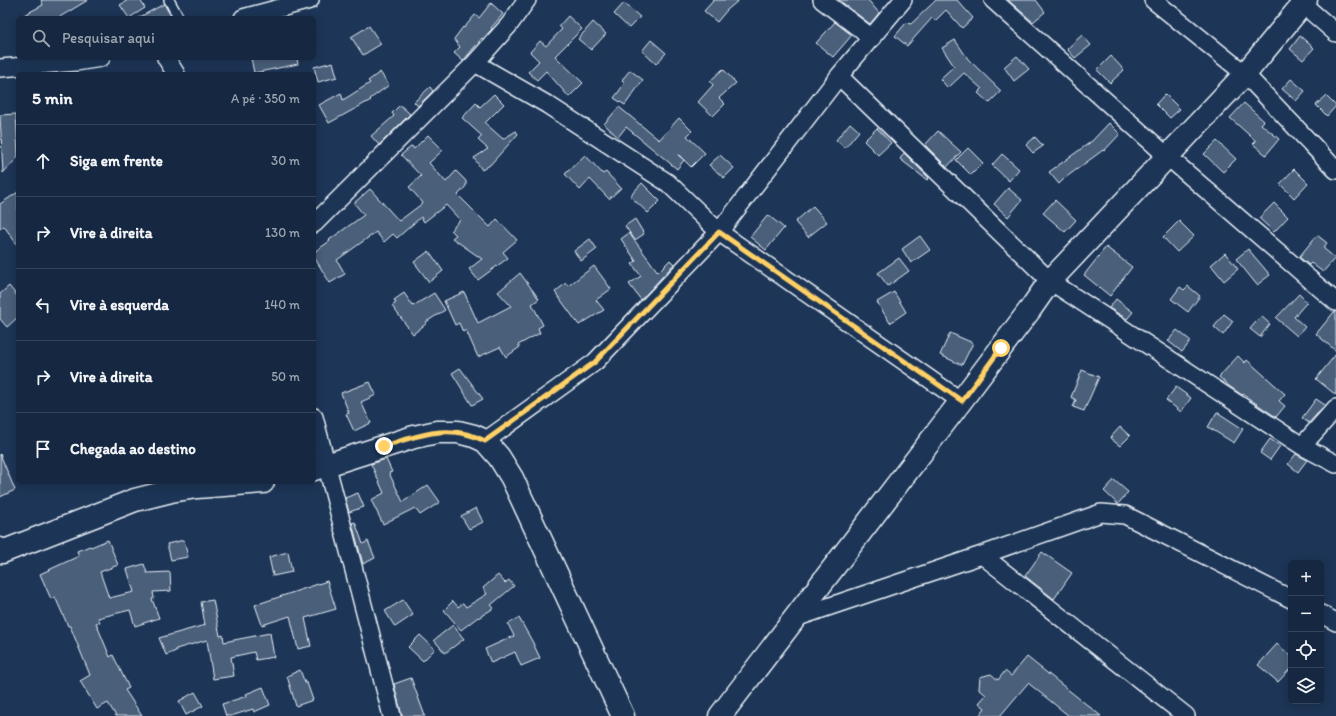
<!DOCTYPE html>
<html lang="pt">
<head>
<meta charset="utf-8">
<style>
	:root { --surface:#162841; --page:#23344c; --text:#f1f3f6; --muted:#9ea6b1; --line:#35445a }
	body { margin:0; font-family:Itim,sans-serif; background:var(--page); color:var(--text) }
	.controls { position:absolute; right:12px; bottom:12px; display:grid; overflow:hidden; border-radius:6px; box-shadow:0 2px 10px #0003 }
	.controls button { width:36px; height:36px; display:grid; place-items:center; padding:0; border:0; border-bottom:1px solid var(--line); background:var(--surface); color:var(--text); font:20px sans-serif }
	.stop { position:absolute; width:12px; height:12px; margin:-9px; border:3px solid #ffd166; border-radius:50%; background:#fff }
	.stop.end { background:#ffd166; border-color:#fff; box-shadow:0 1px 4px #0008 }
	.list { margin:0; padding:0; list-style:none }
	h2 { display:flex; justify-content:space-between; align-items:center; height:52px; margin:0; padding:0 16px; font-size:17px }
	h2 small { font-size:13px; font-weight:400; color:var(--muted) }
	.list li { display:grid; grid-template-columns:26px 1fr auto; gap:12px; align-items:center; box-sizing:border-box; height:72px; padding:0 16px; border-top:1px solid var(--line) }
	.list b { display:block; font-size:15px; white-space:nowrap }
	.list em { font-size:13px; font-style:normal; color:var(--muted) }
	.icon { flex:none; width:22px; height:22px; fill:none; stroke:currentColor; stroke-width:2; stroke-linecap:round; stroke-linejoin:round }
	.map { position:relative; flex:none; width:1336px; height:716px; overflow:hidden }
	.search { position:absolute; background:var(--surface); box-shadow:0 2px 10px #0003; left:16px; top:16px; width:300px; height:44px; display:flex; align-items:center; gap:10px; box-sizing:border-box; padding:0 14px; border-radius:6px; color:var(--muted); font-size:15px }
	.panel { position:absolute; background:var(--surface); box-shadow:0 2px 10px #0003; left:16px; top:72px; width:300px; height:412px; border-radius:6px }
	.map>svg:first-child { display:block }
	.building { fill:#495e7a; stroke:#e8f1f8 }
	.lines { fill:none; stroke-linecap:round; stroke-linejoin:round }
	.lane-casing { stroke:#e8f1f8; stroke-width:12 }
	.street-casing { stroke:#e8f1f8; stroke-width:20 }
	.secondary-casing { stroke:#e8f1f8; stroke-width:25 }
	.lane { stroke:#1d3557; stroke-width:9 }
	.street { stroke:#1d3557; stroke-width:17 }
	.secondary { stroke:#1d3557; stroke-width:22 }
	.route { stroke:#ffd166; stroke-width:5 }
</style>
</head>
<body>
<div class="map">
<svg width="1336" height="716" viewBox="0 0 1336 716">
	<rect width="100%" height="100%" fill="#1d3557"/>
	<filter id="ink" filterUnits="userSpaceOnUse"><feTurbulence type="fractalNoise" baseFrequency=".025" numOctaves="2"/><feDisplacementMap in="SourceGraphic" scale="8" xChannelSelector="R" yChannelSelector="G"/><feConvolveMatrix kernelMatrix="1 2 1 2 8 2 1 2 1" color-interpolation-filters="sRGB"/></filter>
	<g filter="url(#ink)">
		<path class="building" d="M41,0h47l-30,18h-40l25,-13z
			M128,0h12l5,8 -16,10 -9,-13z
			M714,0h25l-12,10 -10,12 -13,-11z
			M839,0h29l11,13 -9,11z
			M936,0h21l16,18 -11,10 -16,-18 -11,11 -3,-3 -25,28 -12,-10 11,-13 5,1z
			M1008,0h28l9,12 -12,10z
			M491,3l12,11 -12,14 1,1 -9,10 -1,-1 -19,23 -9,-8 6,-6 -6,-8 9,-12 1,1 11,-13 4,3z
			M624,3l16,14 -11,11 -15,-14z
			M164,4l8,14h-34z
			M568,16l14,13 -27,27 28,27 -14,14 -23,-26 -9,9 -9,-8 11,-11 -9,-9 10,-11 6,5 16,-17 -3,-3z
			M593,22l13,12 -15,16 -13,-11z
			M835,22l17,13 -19,22 -17,-14z
			M369,26l12,18 -18,11 -12,-18z
			M1082,35l9,10 -16,13 -8,-9z
			M1300,36l14,12 -11,12 -13,-11z
			M651,40l15,13 -10,11 -14,-13z
			M955,40l13,19 33,32 -12,12 -11,-10 4,-4 -18,-16 -16,15 -8,-9 14,-13 -12,-18z
			M1017,56l12,13 -15,12 -10,-14z
			M1111,56l13,14 -14,13 -13,-13z
			M251,58h46l1,6 -44,9z
			M333,62l4,15 -19,5 -4,-15z
			M723,69l13,14 -17,15 6,6 -12,12 -15,-14 15,-17 -3,-4z
			M630,70l13,10 -18,25 -11,-7 11,-15 -3,-3z
			M380,72l9,13 -19,14 1,1 -42,23 -10,-18 22,-12 2,7 27,-17 -2,-2z
			M1291,79l14,12 -9,10 -14,-12z
			M430,87l3,4 -15,15 -4,-4z
			M494,94l10,10 -19,19 18,16 13,-8 2,3 -28,31 -8,5 -8,-12 14,-9 -10,-9 4,-4 -20,-18 14,-15 4,4z
			M1165,94l15,15 -10,9 -14,-14z
			M1326,96l10,10 -9,10 -11,-11z
			M1244,103l20,18 -3,3 18,15 -13,16 -13,-11 3,-3 -26,-23z
			M400,105l10,9 -31,31 -8,-9 23,-20 -2,-3z
			M619,107l40,33 20,-22 13,13 -5,5 18,17 -14,14 -13,-13v1l6,5 -7,9 -51,-42 -8,10 -14,-13z
			M16,114l2,43 -15,16 -3,-58z
			M850,123l9,8 -14,17 -9,-8z
			M1109,123l11,11 -16,17 -1,-1 -38,28 -6,6 -10,-12 43,-31z
			M877,128l14,15 -13,12 -14,-14z
			M938,131l23,21 -14,15 -22,-22z
			M428,135l15,15 -14,13 17,19 10,-11 10,10v5l-8,9 32,32 7,-8 20,21 -14,12 5,6 -30,22 -9,-11 13,-10 -30,-21 4,-3 -5,-5 9,-10 -14,-15 -22,17 -3,-5 -24,21 -4,-4 -9,8 -8,-10 -39,28 8,14 -15,9 -16,-26v-5l16,-11 -1,-1 35,-25 -10,-12 16,-14 29,32 24,-18 -14,-16 12,-11 -20,-21 11,-9 2,3z
			M1035,137l8,9 -10,7 -7,-8z
			M1217,141l19,18 -13,13 -19,-18z
			M968,148l15,15 -12,12 -15,-15z
			M904,153l25,25 -2,2 -27,-21z
			M1002,154l17,15 -10,12 -17,-16z
			M585,155l18,19 3,-2 15,16 -12,11 -19,-20 -10,11 -15,-16z
			M720,155l14,13 -10,10 -15,-13z
			M1294,169l14,14 -14,15 -14,-14z
			M642,183l18,18 -12,12 -18,-17z
			M1008,188l14,12 -14,17 -14,-13z
			M18,192v54l-14,-20 -4,3v-25z
			M1055,200l21,20 -11,12 -22,-19z
			M1274,203l14,14 -14,15 -15,-14z
			M813,206l14,16 -19,15 -13,-15z
			M768,215l16,13 -18,22 -16,-13z
			M635,219l9,15 -9,6 -10,-14z
			M1179,221l15,15 -17,16 -14,-15z
			M629,233l29,39 12,-12 4,4 -33,36 -12,-16 12,-8 -9,-12 4,-3 -15,-22z
			M1317,235l10,8 -4,5 12,10 -12,14 -12,-9 -2,2 -10,-8z
			M920,236l10,14 -19,13 -9,-14z
			M590,239l7,10 -16,12 -7,-10z
			M1106,247l26,20 -22,29 -26,-21z
			M1248,249l22,26 -13,10 -21,-26z
			M429,251l14,20 -14,11 -15,-20z
			M1225,253l13,16 -14,12 -13,-16z
			M899,258l10,13 -21,15 -10,-13z
			M594,266l17,23 -15,11 8,10 -25,15 -24,-33 11,-9 2,3z
			M520,273l19,26 -7,5 11,21 -5,3 2,5 -22,12 2,2 -14,10 -6,-10 -22,10 -12,-27 -3,2 -4,-9 -4,2 -11,-24 20,-9 14,31 33,-17 -13,-14z
			M9,286l9,11v20l-11,10 -7,-8v-25z
			M1188,286l12,10 -12,16 -17,-13 9,-12 4,3z
			M894,292l12,20 -16,11 -13,-21z
			M404,293l9,13 21,-13 11,17 -19,12 1,1 -14,11 -21,-28 4,-3 -2,-3z
			M1299,294l8,8 -13,15 11,10 -8,9 -21,-18z
			M1116,299l17,13 -6,7 -18,-11z
			M1334,312h2v39l-20,-17z
			M1224,314l9,7 -10,14 -9,-8z
			M1261,316l9,8 -10,13 -10,-8z
			M1177,330l14,11 -9,11 -14,-11z
			M950,333l23,10 -11,22 -22,-10z
			M1336,354v41l-20,-16z
			M1238,356l7,7 2,-3 38,34 -6,7 6,5 -9,11 -25,-17 -8,-6 -1,1 -13,-9 -10,-9z
			M460,368l23,31 -11,6 -20,-32z
			M1082,370l17,7 -15,34 -11,-4 3,-7 -5,-3z
			M370,382l6,13 -15,7 10,21 -17,8 -8,-17 3,-1 -8,-20z
			M1176,387l15,11 -10,14 -15,-12z
			M1316,399l9,6 -16,18 -7,-5z
			M1217,412l26,17 -9,14 -26,-16z
			M1120,427l10,9 -10,10 -10,-8z
			M1270,439l10,7 -10,14 -10,-7z
			M0,454l15,36 -15,7z
			M1296,454l11,6 -9,12 -10,-8z
			M386,459l6,13 -3,1 14,29 25,-17 12,17 -20,13 -5,-7 -32,16 -12,-24 13,-7 -13,-29z
			M1114,480l14,12 -10,12 -14,-13z
			M358,493l6,14 -15,5 -4,-14z
			M476,508l7,14 -14,7 -8,-13z
			M355,522l8,22 5,-3 7,17 -12,6 -11,-41z
			M108,540l10,25 -18,7 9,26 25,-6 -7,-23 17,-5 3,9 23,-1 1,19 -18,1 1,6 -2,1 7,19 -24,8 -5,-16 -32,8 2,4 -4,1 14,34 3,-2 16,33 -4,2 17,26h-26l-8,-13 -11,6 -17,-28 10,-6 -20,-49h-2l-13,-29 -4,2 -11,-25 39,-18 -2,-5 13,-5 1,1z
			M184,540l4,17 -17,3 -4,-16z
			M288,552l4,20 -19,4 -4,-19z
			M1042,552l30,21 -18,26 -29,-23z
			M498,575l7,8 4,-3 5,6 -23,19 3,3 -16,10v-1l-17,13 -17,-20 9,-9 5,6 5,-4 3,4 21,-13 -4,-6z
			M327,581l9,28 -31,9 6,28 -13,3 -8,-33 -28,9 -7,-20z
			M213,600l7,36 3,-1 1,7 46,-9 4,24 -18,3 -2,-8 -23,5 3,19 -21,3 -6,-39 -31,9v2l-10,4 -7,-17 46,-13 -4,-23z
			M403,600l10,15 -18,12 -10,-16z
			M519,618l13,23 8,17 -19,8 -6,-14 -24,11 -6,-14 29,-13 -6,-12z
			M453,625l11,14 -19,14 -11,-13z
			M420,635l15,14 -12,12 -15,-14z
			M1277,644l14,12v12l-13,14 -20,-17z
			M1027,657l74,59h-32l-41,-33 -28,33h-21l6,-8 -6,-5 7,-8 -7,-6 1,-12 11,-3 7,6 7,-9 6,5z
			M300,670l5,13h2l6,17 -17,6 -9,-30z
			M411,678l14,38h-23l-8,-32z
			M263,687l7,18 -16,7 -1,-3 -22,7h-5l-4,-12 25,-8 -1,-2z
			M195,692l8,14 -17,9 -7,-14z"/>
		<g class="lines">
			<defs>
				<path id="lane" d="M169,0l10,18"/>
				<path id="street" d="M822,0l50,38
					M993,0l174,156 169,146
					M1153,0l92,74 91,96
					M1298,0l38,33
					M243,18l67,-18
					M166,58l10,16
					M475,63l73,42 120,78 51,49 242,169
					M0,68l76,-6 25,-4
					M839,76l211,205 252,165 34,-38
					M314,224l161,-161 34,-38 18,-25
					M314,417l78,299
					M485,441l110,-79 124,-130 120,-156 64,-76
					M1302,446l34,18
					M1321,614l15,8
					M795,618l187,-63
					M1186,716l-204,-161 119,-42 24,2 166,84"/>
				<path id="secondary" d="M314,469l100,-32 23,-5h21l16,4 11,5 14,16 13,21 111,238
					M0,549l2,3 133,-52 36,-9 26,-4 66,-5
					M720,716l241,-315 68,-90 21,-30 195,-207 61,-74"/>
			</defs>
			<use href="#lane" class="lane-casing"/>
			<use href="#street" class="street-casing"/>
			<use href="#secondary" class="secondary-casing"/>
			<use href="#lane" class="lane"/>
			<use href="#street" class="street"/>
			<use href="#secondary" class="secondary"/>
		</g>
	</g>
	<g class="lines" filter="url(#ink)">
		<path class="route" d="M384,446c37,-11 65,-23 101,-5l110,-79 124,-130 243,169 39,-53"/>
	</g>
</svg>
<div class="controls">
<button>+</button>
<button>−</button>
<button><svg class="icon" aria-label="locate" viewBox="0 0 24 24"><circle cx="12" cy="12" r="6"/><path d="M12 2v4M12 18v4M2 12h4M18 12h4"/></svg></button>
<button><svg class="icon" aria-label="layers" viewBox="0 0 24 24"><path d="M12 4l9 5-9 5-9-5zM3 14l9 5 9-5"/></svg></button>
</div>
<div class="stop" style="left:1001px;top:348px"></div>
<div class="stop end" style="left:384px;top:446px"></div>
<div class="search"><svg class="icon" aria-label="search" viewBox="0 0 24 24"><circle cx="10" cy="10" r="6"/><path d="M15 15l6 6"/></svg>Pesquisar aqui</div>
<section class="panel">
<h2>5 min<small>A pé · 350 m</small></h2>
<ul class="list">
<li><svg class="icon" aria-label="ahead" viewBox="0 0 24 24"><path d="M12 20V5M6 11l6-6 6 6"/></svg><div><b>Siga em frente</b></div><em>30 m</em></li>
<li><svg class="icon" aria-label="right" viewBox="0 0 24 24"><path d="M7 20v-9h11M14 6l5 5-5 5"/></svg><div><b>Vire à direita</b></div><em>130 m</em></li>
<li><svg class="icon" aria-label="left" viewBox="0 0 24 24"><path d="M17 20v-9H6M10 6l-5 5 5 5"/></svg><div><b>Vire à esquerda</b></div><em>140 m</em></li>
<li><svg class="icon" aria-label="right" viewBox="0 0 24 24"><path d="M7 20v-9h11M14 6l5 5-5 5"/></svg><div><b>Vire à direita</b></div><em>50 m</em></li>
<li><svg class="icon" aria-label="arrive" viewBox="0 0 24 24"><path d="M6 21V4h12l-3 4 3 4H6"/></svg><div><b>Chegada ao destino</b></div></li>
</ul>
</section>
</div>
</body>
</html>
